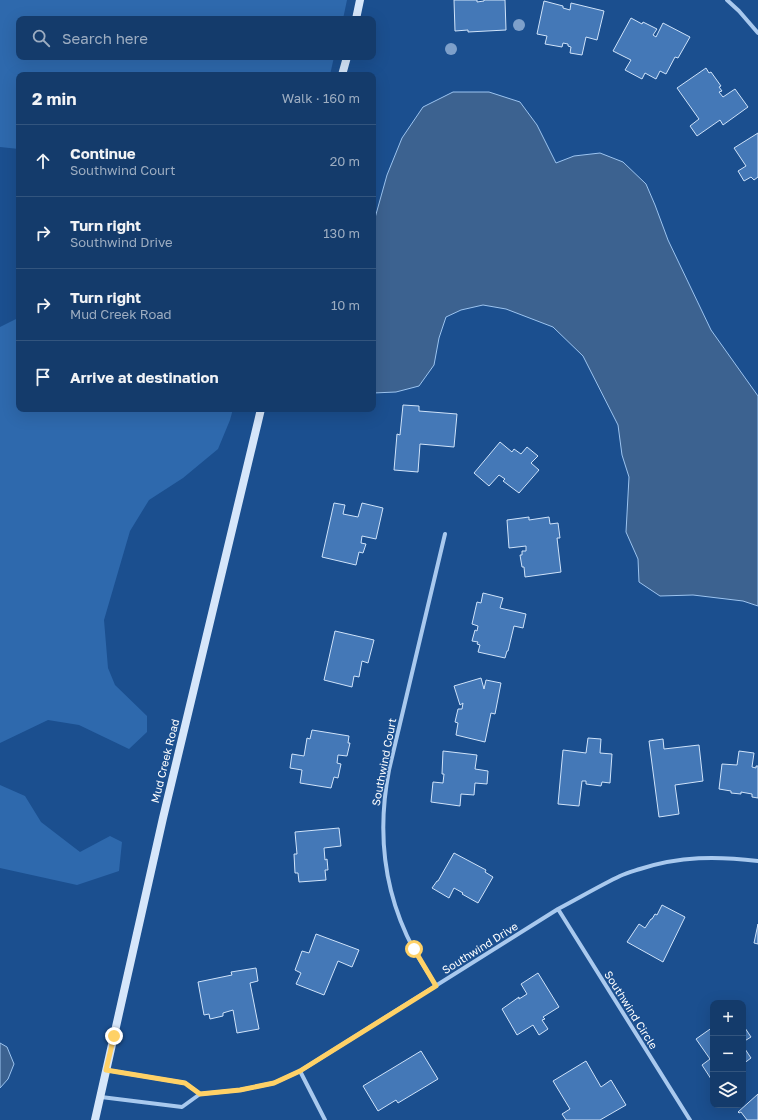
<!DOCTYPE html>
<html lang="en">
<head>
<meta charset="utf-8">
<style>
	:root { --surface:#143b6b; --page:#214673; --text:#f1f3f6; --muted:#9dadc1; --line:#33557e }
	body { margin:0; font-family:"Golos Text",sans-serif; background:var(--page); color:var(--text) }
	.controls { position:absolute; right:12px; bottom:12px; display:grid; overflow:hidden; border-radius:8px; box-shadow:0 4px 16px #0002 }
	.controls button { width:36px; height:36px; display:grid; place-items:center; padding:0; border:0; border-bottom:1px solid var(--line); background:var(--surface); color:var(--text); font:20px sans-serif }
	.stop { position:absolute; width:12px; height:12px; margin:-9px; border:3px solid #ffd166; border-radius:50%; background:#fff }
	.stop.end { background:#ffd166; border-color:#fff; box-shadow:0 1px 4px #0008 }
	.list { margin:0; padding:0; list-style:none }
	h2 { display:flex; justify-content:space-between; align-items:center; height:52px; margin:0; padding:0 16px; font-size:17px }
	h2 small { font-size:13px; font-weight:400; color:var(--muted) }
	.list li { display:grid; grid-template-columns:26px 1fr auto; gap:12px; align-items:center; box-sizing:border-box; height:72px; padding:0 16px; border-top:1px solid var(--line) }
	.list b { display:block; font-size:15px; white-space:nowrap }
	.list p { margin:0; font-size:13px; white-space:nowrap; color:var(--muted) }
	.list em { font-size:13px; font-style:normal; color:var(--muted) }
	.icon { flex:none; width:22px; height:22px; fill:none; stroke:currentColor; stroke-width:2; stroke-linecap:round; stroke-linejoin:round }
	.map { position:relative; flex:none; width:758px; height:1120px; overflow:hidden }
	.search { position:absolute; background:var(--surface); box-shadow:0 4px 16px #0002; left:16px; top:16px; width:360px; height:44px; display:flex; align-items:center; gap:10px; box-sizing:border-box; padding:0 14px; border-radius:8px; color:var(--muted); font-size:15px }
	.panel { position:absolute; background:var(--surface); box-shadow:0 4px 16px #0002; left:16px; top:72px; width:360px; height:340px; border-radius:8px }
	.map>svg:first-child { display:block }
	.green { fill:#2e69ad }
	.water { fill:#3c6290; stroke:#9cc4f0 }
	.building { fill:#4478b7; stroke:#cfe3fa }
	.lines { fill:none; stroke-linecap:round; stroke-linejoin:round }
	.street { stroke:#a9c9ee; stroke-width:4 }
	.secondary { stroke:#d6e6fa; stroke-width:8 }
	.tree { fill:#7ea0ca }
	.route { stroke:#ffd166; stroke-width:5 }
	.labels { text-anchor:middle; stroke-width:3; stroke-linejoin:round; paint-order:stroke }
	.street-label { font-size:11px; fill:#fff; stroke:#1b4f8f }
</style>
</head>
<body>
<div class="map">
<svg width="758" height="1120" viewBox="0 0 758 1120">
	<rect width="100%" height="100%" fill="#1b4f8f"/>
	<path class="green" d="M0,0h347l-4,19h-324v38h315l-4,18h-311v74l-19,-2z
		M16,319l3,2v88h214l-3,11 -12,29 -35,29 -34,22 -19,31 -26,89 4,48 7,17 32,31v16l-18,17 -50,-24 -31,-5 -48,23v-416z
		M0,785l25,11 16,26 39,30 30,-16 12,6 -3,29 -42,14 -77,-17z"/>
	<path class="water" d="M453,92h36l31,10 17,23 19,38 18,-7 26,-3 23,9 23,22 9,21 13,35 43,90 47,66v210l-15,-5 -50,-6 -33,1 -21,-14 -1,-23 -12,-27 3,-55 -7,-22 -4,-30 -35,-69 -30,-29 -47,-18 -23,-4 -22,5 -15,7 -7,21 -5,27 -15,21 -23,6 -23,1v-168l14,-50 15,-37 21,-31z
		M0,1043l7,4 7,17 -6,15 -8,9z"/>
	<path class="building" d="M454,0h23v2l7,-1v-1h21l1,30 -38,2v-2l-13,1z
		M544,1l19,5v2l7,2 1,-7 33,8 -7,29 -11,-3 -4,18 -12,-2 1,-6 -3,-1v-2l-5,-1 -1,4 -17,-3 2,-8 -10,-2z
		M631,18l11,6 1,-2 14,7 -4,6 3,2 7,-14 27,14 -12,21 -3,-1 -9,17 -6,-3 -4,8 -11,-6 -3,6 -17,-9 6,-10 -18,-9z
		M706,68l3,5 2,-1 10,14 -2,1 3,4 -3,1 4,5 12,-8 13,18 -25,18 -3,-5 -23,16 -7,-10 9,-7 -22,-31z
		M758,133v44l-4,3 -3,-3 -7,4 -6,-10 8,-5 -12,-18z
		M403,405l16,1v5l38,3 -3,33 -34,-3 -2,28 -24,-2 3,-36 3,1z
		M500,442l12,10 2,-3 7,5 6,-7 11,9 -7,7 8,7 -20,23 -16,-12 2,-2 -6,-4 -10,11 -15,-13z
		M334,503l11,2 -2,9 15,3 4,-14 21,5 -7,31 -14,-3 -1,7 5,1 -3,9 -4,-1 -3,13 -34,-8z
		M529,517v3l20,-3 1,7 8,-1 2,15h-3l4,34 -36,5 -1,-10h-2l-2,-12h2v-4h4v-5l-17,2 -2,-28z
		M483,593l20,5 -3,10 26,6 -3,14 -9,-2 -6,25h-1l-2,7 -27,-6 2,-7 -3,-1 1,-2 -6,-1 3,-11 2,1 1,-5 -6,-2 5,-22 4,1z
		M335,631l39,9 -6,23 -6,-2 -3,16 -5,-1 -2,11 -28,-7z
		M481,678l3,11 2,-9 15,3 -6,31 -4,-1 -6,29 -29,-7 2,-12 -3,-1 3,-13h4l1,-6 -3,2 -6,-19z
		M312,730l37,6 -1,7h2l-3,13 -9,-1 -1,8 4,1 -3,14 -4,-1 -3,11 -31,-5 2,-13 -12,-2 2,-14 12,2 3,-18 3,1z
		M588,738l13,1 -1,14 12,1 -2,29 -8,-1 -1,4 -15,-2v-3h-4l-3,25 -21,-2 5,-54 23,3z
		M663,739l1,10 35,-4 4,36 -28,4 4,29 -20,3 -10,-76z
		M443,751l34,4 -2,14 13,2 -1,13 -12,-1 -1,12 -13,-1 -1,12 -29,-4 2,-20 10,1 1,-9h-2z
		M739,751l15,2 -2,14 4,1v-2h2v32l-6,-1v-3l-11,-2v2l-10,-1v-2l-12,-2 3,-25 15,1z
		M339,828l2,18 -17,2 1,12 2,-1 1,11h-3l1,10 -27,2 -1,-9h-3l-1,-19h3l-2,-22z
		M454,853l32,17 -1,2 8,5 -15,26 -16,-9 1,-1 -9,-5 -5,10 -17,-10 5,-7h1z
		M662,905l23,12 -22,45 -36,-20 12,-18 6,4 6,-9h1l3,-5 2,1z
		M758,924v20l-4,-1z
		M316,934l43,16 -7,17 -14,-6 -14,34 -28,-11 5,-11 -6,-3 7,-19 7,2z
		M256,968l2,13 -8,2 9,46 -22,4 -4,-23 -10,3v3l-13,3 -1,-5 -5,1 -6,-33 34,-7 -1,-3z
		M538,973l21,34 -16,10 2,2 -3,1 6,9 -9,6 -6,-10 -16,10 -15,-26 17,-12v2l8,-5 -6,-10z
		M743,1025l8,12 -8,5z
		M713,1027v55l-11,-17 8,-6 -14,-20z
		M743,1046l8,12 -8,6z
		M421,1051l17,28 -40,24 -2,-3 -18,11 -15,-25z
		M586,1061l15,26 10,-7 15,25 -26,15h-34l-4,-6 8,-5 -17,-28z
		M758,1094v26h-11l-6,-8 -2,1 -1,-1z"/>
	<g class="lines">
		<path class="street" d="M727,0l12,11 19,22
			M558,909l132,211
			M436,986c-7,-12 -15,-24 -22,-36 -30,-56 -37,-118 -25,-180l56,-236
			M106,1070l79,13 15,11
			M300,1071l25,49
			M101,1097l81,10 18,-13 40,-4 34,-7 26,-12 258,-162c21,-11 41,-23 62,-33 7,-3 14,-5 20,-7 40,-13 77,-13 118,-8"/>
		<path class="secondary" d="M356,19l4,-19
			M342,75l5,-18
			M95,1120l68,-302 98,-409"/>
	</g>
	<g class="tree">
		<circle cx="519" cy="25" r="6"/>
		<circle cx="451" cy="49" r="6"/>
	</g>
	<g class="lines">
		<path class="route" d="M114,1036l-8,34 79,13 15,11 40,-4 34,-7 26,-12 136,-85 -22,-37"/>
	</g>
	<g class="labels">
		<g class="street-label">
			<text transform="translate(165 761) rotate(-76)" y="4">Mud Creek Road</text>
			<text transform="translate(384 762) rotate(-79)" y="4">Southwind Court</text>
			<text transform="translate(480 948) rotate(-32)" y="4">Southwind Drive</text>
			<text transform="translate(631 1010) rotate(58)" y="4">Southwind Circle</text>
		</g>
	</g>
</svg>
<div class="controls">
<button>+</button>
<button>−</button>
<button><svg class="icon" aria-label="layers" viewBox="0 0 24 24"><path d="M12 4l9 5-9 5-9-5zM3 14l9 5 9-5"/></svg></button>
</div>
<div class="stop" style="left:414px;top:949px"></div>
<div class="stop end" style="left:114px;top:1036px"></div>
<div class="search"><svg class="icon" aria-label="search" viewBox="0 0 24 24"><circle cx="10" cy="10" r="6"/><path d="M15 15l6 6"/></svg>Search here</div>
<section class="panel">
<h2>2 min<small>Walk · 160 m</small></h2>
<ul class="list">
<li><svg class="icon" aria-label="ahead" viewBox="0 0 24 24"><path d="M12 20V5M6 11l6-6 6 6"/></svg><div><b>Continue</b><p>Southwind Court</p></div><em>20 m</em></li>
<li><svg class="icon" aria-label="right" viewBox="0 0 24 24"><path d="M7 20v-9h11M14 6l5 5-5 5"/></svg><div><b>Turn right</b><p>Southwind Drive</p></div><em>130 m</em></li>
<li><svg class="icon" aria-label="right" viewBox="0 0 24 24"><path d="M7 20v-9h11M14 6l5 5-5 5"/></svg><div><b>Turn right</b><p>Mud Creek Road</p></div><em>10 m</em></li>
<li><svg class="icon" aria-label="arrive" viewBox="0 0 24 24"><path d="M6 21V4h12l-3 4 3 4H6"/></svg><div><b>Arrive at destination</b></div></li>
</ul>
</section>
</div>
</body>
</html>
